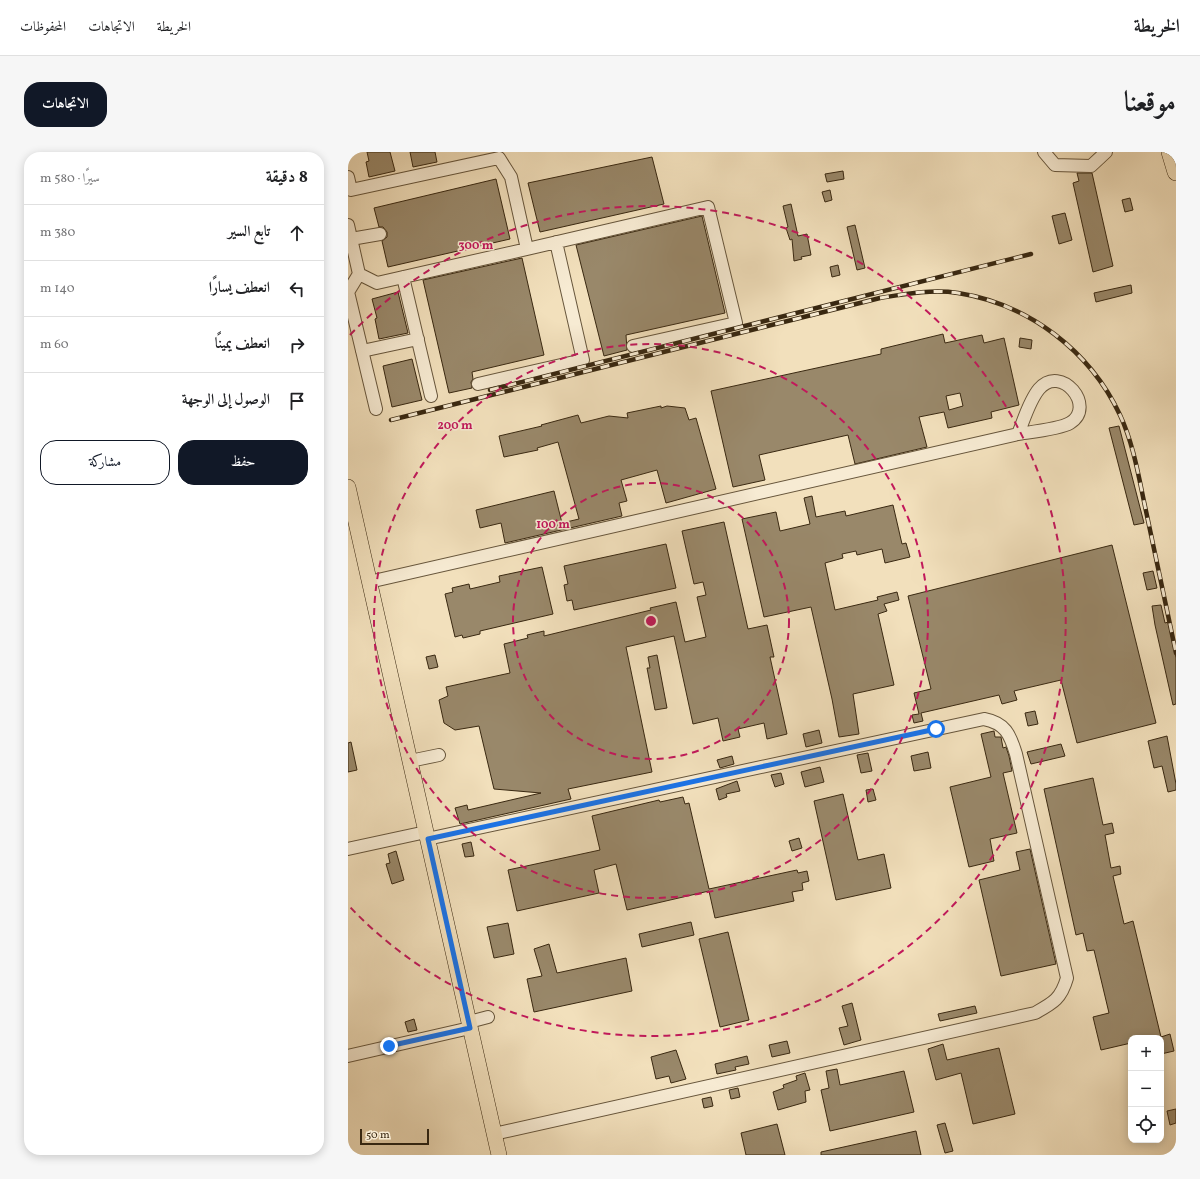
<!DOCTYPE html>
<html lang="ar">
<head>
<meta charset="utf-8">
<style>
	:root { --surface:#fff; --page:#f6f6f6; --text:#202124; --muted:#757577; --line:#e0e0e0; --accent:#111827 }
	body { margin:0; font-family:Vollkorn,Amiri,serif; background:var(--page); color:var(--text); direction:rtl }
	.controls { position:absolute; right:12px; bottom:12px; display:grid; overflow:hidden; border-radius:8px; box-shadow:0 2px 10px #0003 }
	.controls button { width:36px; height:36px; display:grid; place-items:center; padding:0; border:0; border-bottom:1px solid var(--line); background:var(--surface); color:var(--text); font:20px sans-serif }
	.scale { position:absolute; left:12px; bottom:10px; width:69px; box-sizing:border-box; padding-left:4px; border:2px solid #392811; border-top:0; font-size:11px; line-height:14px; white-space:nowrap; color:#392811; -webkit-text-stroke:3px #f7ebd3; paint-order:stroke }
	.stop { position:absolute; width:12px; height:12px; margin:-9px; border:3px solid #1a73e8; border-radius:50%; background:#fff }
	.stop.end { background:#1a73e8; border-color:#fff; box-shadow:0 1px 4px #0008 }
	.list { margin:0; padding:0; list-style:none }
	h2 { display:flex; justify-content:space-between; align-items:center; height:52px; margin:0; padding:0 16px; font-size:17px }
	h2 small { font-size:13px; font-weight:400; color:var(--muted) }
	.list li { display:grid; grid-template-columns:26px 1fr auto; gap:12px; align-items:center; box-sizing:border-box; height:56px; padding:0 16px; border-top:1px solid var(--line) }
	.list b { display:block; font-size:15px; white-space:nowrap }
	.list em { font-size:13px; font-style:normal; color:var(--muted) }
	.actions { display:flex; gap:8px; padding:12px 16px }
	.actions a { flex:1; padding:9px 0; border:1px solid var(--accent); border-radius:16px; text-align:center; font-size:14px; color:var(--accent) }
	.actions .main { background:var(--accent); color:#fff }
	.icon { flex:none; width:22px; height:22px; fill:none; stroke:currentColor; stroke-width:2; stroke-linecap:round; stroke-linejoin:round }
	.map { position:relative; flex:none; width:828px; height:1003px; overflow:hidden; direction:ltr; border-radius:16px }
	header { display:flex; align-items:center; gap:24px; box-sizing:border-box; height:56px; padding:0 20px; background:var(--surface); border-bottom:1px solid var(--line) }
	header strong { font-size:19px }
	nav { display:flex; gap:22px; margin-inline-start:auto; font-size:14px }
	.intro { display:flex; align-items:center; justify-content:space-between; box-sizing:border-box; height:96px; padding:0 24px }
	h1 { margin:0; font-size:28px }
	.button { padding:10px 18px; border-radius:16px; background:var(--accent); color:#fff; font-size:14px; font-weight:700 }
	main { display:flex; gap:24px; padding:0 24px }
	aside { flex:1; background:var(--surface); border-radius:16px; box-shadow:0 2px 10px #0003 }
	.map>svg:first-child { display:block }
	.building { fill:#99886a; stroke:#392811; fill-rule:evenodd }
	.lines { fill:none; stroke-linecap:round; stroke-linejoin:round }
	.minor-casing { stroke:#67563c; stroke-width:14 }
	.major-casing { stroke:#392811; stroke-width:16 }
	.highway-casing { stroke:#392811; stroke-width:18 }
	.minor { stroke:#f7ebd3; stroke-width:12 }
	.major { stroke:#f2e0bc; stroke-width:15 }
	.highway { stroke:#f2e0bc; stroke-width:17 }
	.rail-casing { stroke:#392811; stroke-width:4.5 }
	.rail { stroke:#f7ebd3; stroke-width:3; stroke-dasharray:9; stroke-linecap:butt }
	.route { stroke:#1a73e8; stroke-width:5 }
	.ring { fill:none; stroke:#c2185b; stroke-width:2; stroke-dasharray:7 5 }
	.centre { fill:#c2185b; stroke:#f7ebd3; stroke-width:2 }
	.ring-label { font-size:12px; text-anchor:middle; font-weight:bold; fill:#c2185b; stroke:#f7ebd3; stroke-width:3; stroke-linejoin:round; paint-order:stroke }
</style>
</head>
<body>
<header>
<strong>الخريطة</strong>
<nav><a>الخريطة</a><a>الاتجاهات</a><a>المحفوظات</a></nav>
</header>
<div class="intro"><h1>موقعنا</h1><a class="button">الاتجاهات</a></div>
<main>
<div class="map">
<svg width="828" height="1003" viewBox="0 0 828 1003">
	<rect width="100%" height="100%" fill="#f2e0bc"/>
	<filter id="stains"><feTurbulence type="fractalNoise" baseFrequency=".005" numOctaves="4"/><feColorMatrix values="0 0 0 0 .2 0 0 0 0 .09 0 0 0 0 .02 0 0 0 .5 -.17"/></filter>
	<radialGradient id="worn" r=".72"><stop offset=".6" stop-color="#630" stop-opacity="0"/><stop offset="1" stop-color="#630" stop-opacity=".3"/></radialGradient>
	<path class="building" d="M19,0h23l5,19 -26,6 -3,-15 3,-1z
		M62,0h25l2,10 -24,5z
		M304,5l12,47 -124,28 -12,-49z
		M495,19l1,8 -17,3 -2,-8z
		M729,21h15l21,93 -20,6 -20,-89 6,-2z
		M148,27l14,60 -122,28 -6,-26 5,-4v-5l-4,-5h-4l-5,-19z
		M482,38l2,10 -7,2 -3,-10z
		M782,46l3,12 -8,2 -3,-12z
		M443,52l7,32 9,-2 4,21 -10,2 1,2 -8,2 -2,-22 -2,1 -4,-12 2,-1 -5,-21z
		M717,61l7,27 -13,4 -7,-28z
		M354,64l23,97 -99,22 1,15 -23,6 -28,-111z
		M507,73l10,43 -8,2 -10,-43z
		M174,106l22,97 -72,17 1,7 -2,3 1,6 -23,5 -26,-113z
		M490,113l2,10 -8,2 -2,-10z
		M783,133l1,8 -36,9 -2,-9z
		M50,140l10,41 -29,6 -4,-20 2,-1 -5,-19z
		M595,182l2,9 37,-8 2,8 20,-5 15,67 -28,7 1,6 -44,10 -4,-16 -25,5 8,30 -72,17 -7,-29 -89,20 6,25 -32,7 -22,-96 170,-37v-5zM612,241l3,13 -14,4 -3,-14z
		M672,186l12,2 -1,9 -12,-2z
		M64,207l10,41 -30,7 -9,-41z
		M313,254v2l6,-2 18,2 4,12 7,-2 20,71 -50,14 -9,-33 -36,10 6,21 -8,2 3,13 -117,27 -4,-20 -21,5 -4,-18 78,-19 8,32 17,-4 -21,-77 -21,6 1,2 -34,7 -5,-21 43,-10 -1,-1 37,-10 3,8 28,-7 19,2 -1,-5z
		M771,274l25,97 -10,2 -25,-97z
		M464,344l4,21 29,-6 1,5 47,-11 9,39 4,-1 4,14 -25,6 -3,-14 -25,6 -1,-4 -14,3 1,4 -18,5 10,47 43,-10 -1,-3 20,-5 2,8 -15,4 3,7 -9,3 16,71 -41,9 6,40 -20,3 -7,-38 -21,-92 -47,10 -22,-98 34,-7 4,19 30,-7 -6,-26z
		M376,370l24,107 19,-4 7,32h-4l17,77 -20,5 -3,-16 -26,6 2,8 -17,4 -5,-23 -25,6 -19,-88 -48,11 26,125 -84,17 3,10 -111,25 -5,-16 12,-3 1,5 73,-17 -47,-4 -15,-63 -24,4 -11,-7 -5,-23 9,-4 -2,-9 64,-14 -6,-29 24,-6 -1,-3 17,-4v5l107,-26 -1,-2 26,-6 9,40 21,-5 -9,-40 9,-2 -3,-13 -9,2 -12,-53z
		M318,392l10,44 -102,22 -2,-10 -5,1 -3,-16 4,-1 -4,-18z
		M764,393l44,178 -79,20 -16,-63 -47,11 3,9 -15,4 -3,-9 -78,18 2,8 -9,2 -2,-8 7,-1 -5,-21 17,-4 -23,-93z
		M194,415l11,47 -73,17v3l-17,4 -1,-3 -7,2 -10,-43 8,-2 -1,-4 17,-4 1,5 30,-7 -1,-6z
		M805,419l4,17 -10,2 -4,-17z
		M813,453l4,18 3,-1 8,36v46l-3,1 -18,-80 -3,-19z
		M87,503l3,12 -9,2 -3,-12z
		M309,503l10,53 -12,2 -8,-42h3l-2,-11z
		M687,559l3,13 -10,2 -3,-13z
		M471,578l3,13 -16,4 -3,-13z
		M646,579l1,6h6l2,11 3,-1 3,9 3,15 -9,2 14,60 -27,6 4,22 -25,6 -19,-80 41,-10 -10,-43z
		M819,584l9,48v6l-8,2 -6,-26 -8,2 -6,-27z
		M3,590l6,28 -9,2v-29z
		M713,592l4,12 -34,8 -4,-12z
		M580,600l3,16 -17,3 -3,-15z
		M520,601l4,18 -11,2 -4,-18z
		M384,604l2,8 -14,4 -3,-8z
		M472,615l4,15 -19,5 -4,-15z
		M433,621l3,11 -9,3 -4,-12z
		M745,626l10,47 9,-2 2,10 -9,2 6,33 9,-2 1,8 -8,2 11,48 9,-3 28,116 9,-3 4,17 -13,3v-16h-30v5l-30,7 -8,-33 16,-4 -15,-63 -7,1 -4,-18 -7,2 -32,-146z
		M389,629l3,10 -14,3 1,3 -8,3 -3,-11z
		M525,637l3,11 -8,2 -2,-12z
		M495,642l15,66 26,-6 7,34 -55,12 -22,-99z
		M335,645l2,7 4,-1 20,86 88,-19 1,3 9,-2 2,10 -7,2 1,7 -11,2 2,9 -79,17 -6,-27 -82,19 -11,-46 -22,6 5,23 -82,18 -9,-41 92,-20 -8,-34 67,-16 1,2z
		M451,686l3,10 -10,3 -3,-10z
		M123,690l3,14 -9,1 -3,-13z
		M682,697l26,115 -55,12 -22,-96 41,-10 -4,-18z
		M48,699l8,29 -12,4 -6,-20 4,-1 -2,-9z
		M343,770l3,13 -52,12 -3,-13z
		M160,771l6,31 -20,4 -7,-31z
		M380,780l21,88 -29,7 -21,-88z
		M201,792l8,29 69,-15 6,33 -98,21 -7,-33 15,-3 -8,-27z
		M504,851l9,37 -17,5 -5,-17 9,-2 -6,-20z
		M627,854l2,7 -37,8 -2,-7z
		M66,867l3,11 -9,2 -3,-10z
		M439,889l3,12 -18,4 -3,-12z
		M595,892l4,16 52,-12 16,66 -42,10 -12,-51 -25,7 -8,-31z
		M328,898l10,29 -15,4 -2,-7 -13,3 -5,-22z
		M399,904l2,8 -14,3 1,3 -19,4 -2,-10z
		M489,917l3,16 64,-14 10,41 -84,19 -9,-41 8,-2 -3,-17z
		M457,921l5,17 -5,1 1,11 -28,8 -5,-18 11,-4 -1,-3 14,-5 -1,-4z
		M390,936l2,9 -9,2 -2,-9z
		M363,945l2,9 -9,2 -2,-9z
		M828,957v14l-6,2 -3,-14z
		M597,971l8,28 -8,2 -8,-28z
		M429,972l8,31h-39l-5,-22z
		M568,979l5,24h-100v-3z"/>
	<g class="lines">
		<defs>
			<path id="minor" d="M696,0l11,13 36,1 15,-14
				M0,25l3,13 148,-32 12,19 16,72 181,-42 28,116 -103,23
				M0,73l11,49 18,9 150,-34
				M3,87l29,-5
				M11,122l-11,18 28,117
				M55,125l28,119
				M14,199l56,-12
				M130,232l105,-24 -27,-118
				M21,430l649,-148c13,-2 42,-5 52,-11 27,-16 -9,-60 -31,-34 -10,12 -15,31 -21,45
				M62,609l29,-6
				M79,687l557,-120c21,4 26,15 32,35l51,224c-6,21 -14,25 -32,35l-541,121
				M0,697l78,-17
				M121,870l19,-5
				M0,904l122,-28"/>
			<path id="major" d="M0,335l151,668"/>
			<path id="highway" d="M822,0l6,20"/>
		</defs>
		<use href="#minor" class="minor-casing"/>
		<use href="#major" class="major-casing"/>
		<use href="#highway" class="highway-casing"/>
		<use href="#minor" class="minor"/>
		<use href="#major" class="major"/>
		<use href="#highway" class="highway"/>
		<defs>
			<path id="rail" d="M142,238l541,-136
				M43,268l489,-122c25,-4 52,-9 78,-5 71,11 132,58 162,122 14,30 19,64 26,96 10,47 20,94 30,142"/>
		</defs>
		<use href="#rail" class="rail-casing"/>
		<use href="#rail" class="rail"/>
	</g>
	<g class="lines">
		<path class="route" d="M41,894l81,-18 -42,-189 508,-110"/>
	</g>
	<g class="ring">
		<circle cx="303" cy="469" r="138"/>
		<circle cx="303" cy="469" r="277"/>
		<path d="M2 183A415 415 0 1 1 2 755"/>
	</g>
	<circle cx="303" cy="469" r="6" class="centre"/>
	<g class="ring-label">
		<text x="128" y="97">300 m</text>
		<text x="107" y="277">200 m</text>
		<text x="205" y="376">100 m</text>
	</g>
	<rect width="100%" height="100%" filter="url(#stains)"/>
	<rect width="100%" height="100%" fill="url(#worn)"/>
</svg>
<div class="controls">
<button>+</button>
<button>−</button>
<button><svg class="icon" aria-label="locate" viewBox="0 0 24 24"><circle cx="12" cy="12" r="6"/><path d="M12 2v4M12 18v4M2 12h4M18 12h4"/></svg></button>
</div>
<div class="scale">50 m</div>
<div class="stop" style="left:588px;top:577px"></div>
<div class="stop end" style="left:41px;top:894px"></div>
</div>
<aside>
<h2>8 دقيقة<small>سيرًا · 580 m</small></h2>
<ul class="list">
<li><svg class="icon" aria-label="ahead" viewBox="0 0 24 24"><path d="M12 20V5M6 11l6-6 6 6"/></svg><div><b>تابع السير</b></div><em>380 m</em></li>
<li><svg class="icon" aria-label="left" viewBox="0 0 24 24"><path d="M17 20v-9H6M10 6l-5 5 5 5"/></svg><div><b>انعطف يسارًا</b></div><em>140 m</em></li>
<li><svg class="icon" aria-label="right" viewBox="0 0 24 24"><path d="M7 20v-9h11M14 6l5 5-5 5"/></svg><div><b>انعطف يمينًا</b></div><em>60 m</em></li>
<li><svg class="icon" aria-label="arrive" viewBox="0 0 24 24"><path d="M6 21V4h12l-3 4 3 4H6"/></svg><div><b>الوصول إلى الوجهة</b></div></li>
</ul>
<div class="actions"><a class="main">حفظ</a><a>مشاركة</a></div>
</aside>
</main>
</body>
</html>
